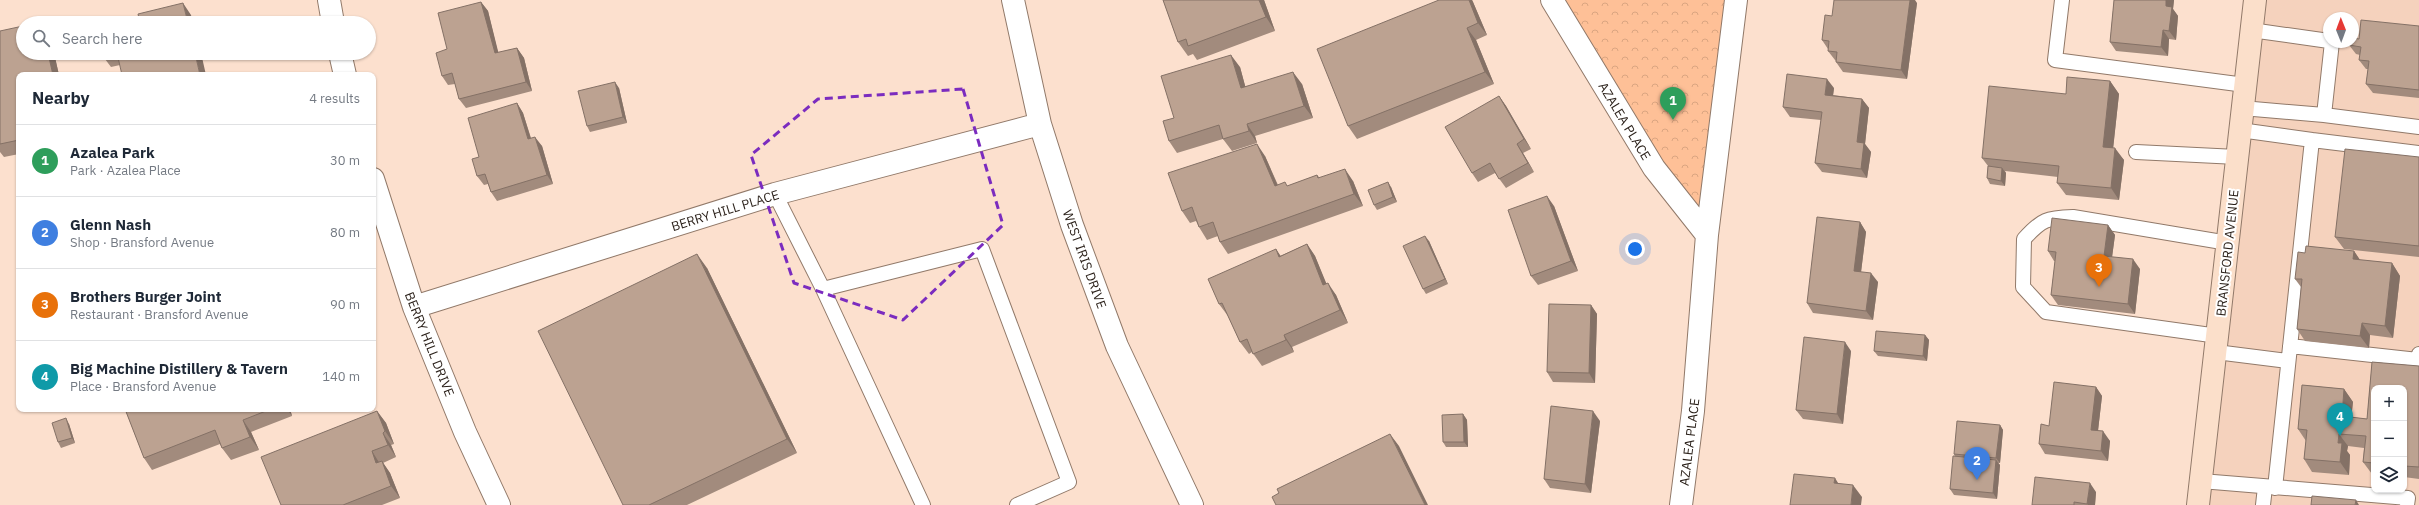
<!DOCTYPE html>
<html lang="en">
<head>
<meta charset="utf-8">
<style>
	:root { --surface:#fff; --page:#f2f2f3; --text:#1f2937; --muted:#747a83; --line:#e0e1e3; --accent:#0b8043 }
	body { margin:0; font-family:"IBM Plex Sans",sans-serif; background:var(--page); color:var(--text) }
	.controls { position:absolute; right:12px; bottom:12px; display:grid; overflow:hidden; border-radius:8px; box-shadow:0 1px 3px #0004 }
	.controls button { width:36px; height:36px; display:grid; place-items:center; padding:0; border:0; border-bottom:1px solid var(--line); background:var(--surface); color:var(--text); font:20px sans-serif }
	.compass { position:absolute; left:2323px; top:12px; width:36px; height:36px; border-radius:50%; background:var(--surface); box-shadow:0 1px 3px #0004; rotate:359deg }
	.you { position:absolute; left:1635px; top:249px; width:14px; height:14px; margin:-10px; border:3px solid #fff; border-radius:50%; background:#1a73e8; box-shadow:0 0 0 6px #1a73e833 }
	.badge { display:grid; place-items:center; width:26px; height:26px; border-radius:50%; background:var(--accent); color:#fff; font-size:13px; font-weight:700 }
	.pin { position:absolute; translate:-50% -33px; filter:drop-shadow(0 1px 2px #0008) }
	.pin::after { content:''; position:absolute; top:21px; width:14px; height:12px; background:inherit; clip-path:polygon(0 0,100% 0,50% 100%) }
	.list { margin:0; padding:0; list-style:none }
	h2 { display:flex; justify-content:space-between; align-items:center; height:52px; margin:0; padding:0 16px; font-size:17px }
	h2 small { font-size:13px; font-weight:400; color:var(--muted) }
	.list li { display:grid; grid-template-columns:26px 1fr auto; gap:12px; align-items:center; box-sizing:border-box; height:72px; padding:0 16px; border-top:1px solid var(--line) }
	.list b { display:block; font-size:15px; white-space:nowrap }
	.list p { margin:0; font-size:13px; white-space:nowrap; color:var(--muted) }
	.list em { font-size:13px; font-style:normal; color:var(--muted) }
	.icon { flex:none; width:22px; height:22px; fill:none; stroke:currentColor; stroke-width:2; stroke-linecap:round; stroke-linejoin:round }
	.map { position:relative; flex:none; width:2419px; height:505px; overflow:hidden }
	.search { position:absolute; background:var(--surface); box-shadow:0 1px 3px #0004; left:16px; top:16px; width:360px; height:44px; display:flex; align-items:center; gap:10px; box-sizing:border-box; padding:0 14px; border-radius:22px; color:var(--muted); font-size:15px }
	.panel { position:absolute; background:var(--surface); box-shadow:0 1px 3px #0004; left:16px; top:72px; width:360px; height:340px; border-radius:8px }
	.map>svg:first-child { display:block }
	.built { fill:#f5d2bd; fill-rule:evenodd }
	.park { fill:url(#park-crowns) }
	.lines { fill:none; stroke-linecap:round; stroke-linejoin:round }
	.service-casing { stroke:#917969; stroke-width:16 }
	.minor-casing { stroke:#917969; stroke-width:24 }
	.secondary-casing { stroke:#917969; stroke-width:24 }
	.service { stroke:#fff; stroke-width:14 }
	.minor { stroke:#fff; stroke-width:22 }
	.secondary { stroke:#fbdfca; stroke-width:22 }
	.wall { fill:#a28b7d }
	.shaded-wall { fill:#847166 }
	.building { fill:#bca291; stroke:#847166 }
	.marked { fill:none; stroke:#7b2cbf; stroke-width:3; stroke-dasharray:8 5; stroke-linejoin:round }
	.labels { text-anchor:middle; stroke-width:4; stroke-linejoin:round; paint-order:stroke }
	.street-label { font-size:13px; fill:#291f18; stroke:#fff }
</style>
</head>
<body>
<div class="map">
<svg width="2419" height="505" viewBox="0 0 2419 505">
	<defs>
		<pattern id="park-crowns" width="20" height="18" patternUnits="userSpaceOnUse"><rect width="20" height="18" fill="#fec097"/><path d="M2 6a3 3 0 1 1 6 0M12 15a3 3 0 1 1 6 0" fill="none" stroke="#daa581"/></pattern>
	</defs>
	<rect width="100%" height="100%" fill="#fce0ce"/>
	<path class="built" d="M2255,0h164v505h-221zM2329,18h24v24h-24zM2374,388h30v102h-30z"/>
	<path class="park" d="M1552,0h184l-29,235z"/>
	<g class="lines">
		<defs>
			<path id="service" d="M2062,0l-7,60 190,25
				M2251,30l78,11
				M2242,108l82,7 8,-73
				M2324,115l95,12
				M2240,130l72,10 -37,348
				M2312,140l107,13
				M2136,152l101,5
				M775,194l48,95 100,216
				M823,289l159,-40 87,233 -52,23
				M2218,336l-172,-24 -23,-25 1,-48c18,-20 23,-21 49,-22l155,26
				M2290,346l128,14 1,-6
				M2216,352l72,9
				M2201,481l207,17 -1,7
				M2263,505l2,-18"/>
			<path id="minor" d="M329,0l4,23
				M1013,0l27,124 32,101 45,121 75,159
				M1552,0l102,168 53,67
				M340,53l5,22
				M373,179l41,128 51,125 34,73
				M414,307l361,-113 265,-70
				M1681,505l12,-94 14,-176 29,-235"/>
			<path id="secondary" d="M2198,505l57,-505"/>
		</defs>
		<use href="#service" class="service-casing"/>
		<use href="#minor" class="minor-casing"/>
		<use href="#secondary" class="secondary-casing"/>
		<use href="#service" class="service"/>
		<use href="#minor" class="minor"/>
		<use href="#secondary" class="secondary"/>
	</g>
	<path class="wall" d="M1163,0h101l11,31 -78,29 -4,-6 -5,2 -10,-14z
		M1439,0h33l1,2 14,33 -11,5 18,44 -137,55 -9,-13z
		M2114,0h60l-1,9 5,7 -2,24 -7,-1 -1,17 -52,-5 -6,-9z
		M481,2l7,9 10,42 19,-5 7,10 8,33 -66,17 -7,-9 -4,-15 -7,1 -6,-9 5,-27z
		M1917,3l-10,76 -64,-7 -7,-10v-1l-1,-1 -7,-9v-2l-6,-9 10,-24z
		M2419,26v72l-46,-5 -7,-9 2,-15h-2l-7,-9 1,-5 -4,-1 -7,-9 10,-6z
		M0,31l23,22h31l5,22h-40v79l-15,3 -4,-5z
		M102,53h99l-81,12 -9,2 -9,-12z
		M1240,67l5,19 57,-2 11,34 -58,18 2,7 -25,8 -9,-12 -46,14 -8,-12 5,-23z
		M2110,81l9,13 -6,54 11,12 -5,40 -53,-5 -9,-12 1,-6 -53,-6 1,2 -1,13 -15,-2 -3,-6 1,-12 -6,-8 84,-64z
		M619,88l8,35 -37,9 -3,-6z
		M1834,88l-1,7 29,4 7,9 -4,36 6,8 -4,26 -45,-6 -7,-9 6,-43 -31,-3 -7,-10z
		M1499,96l7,10 25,43 -8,4 11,19 -28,16 -11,-15 -17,9 -6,-9z
		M517,103l6,10 8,25 11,8 11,38 -56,17 -6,-9 -3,-8 -4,1 -7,-9 2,-19z
		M1265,156l13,29 10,1 29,-11 3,3 33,3 10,25 -135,48 -8,-12 -2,-6 -11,4 -8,-13 -3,-6 -6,2 -8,-12z
		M2419,157v100l-75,-8 -9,-12z
		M1391,187l6,15 -20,8 -3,-5z
		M1554,206l24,65 -40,14 -7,-9z
		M1860,222l6,10 -5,40 17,10 -5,38 -60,-7 -6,-10z
		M2108,225l7,10 -3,22 28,12 -5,45 -77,-9 -7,-10 4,-34h-1l-6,-10z
		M1429,241l19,43 -22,10 -3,-5z
		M1307,244l8,12 11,28 10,11 12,28 -56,24 2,5 -32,14 -10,-14 -3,2 -9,-12 -12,-26 -9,-12 57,-55 4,7z
		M2354,251l6,9 32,3 8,13 -7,62 -23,-3 -1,13 -64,-7 -8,-12 4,-42 -6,-8 10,-26z
		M707,268l90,185 -110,52h-64z
		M1591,305l6,9 -2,69 -42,-1 -6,-10z
		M1925,335l4,5 -2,21 -49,-5 -4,-5z
		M1851,351l-8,73 -40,-5 -7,-9z
		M2372,362l47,4v113l-15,-2v-89h-30v86h-2l-9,-12 1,-14 -16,-2 -1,5 3,4 -1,20 -37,-3 -8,-13 2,-18 -8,-12 4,-44 42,4 9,13 -2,15 16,2z
		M2096,387l6,9 -4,35 12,10 -2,20 -63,-7 -6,-10 10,-18z
		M125,409h165l2,7 -41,16 8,18 -28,10 -9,-12 -2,-4 -68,26 -8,-12z
		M377,411l9,12 8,21 -3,1 5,12 -13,6 7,10 10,25 -18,7h-101z
		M1463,414l4,6 1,27h-22l-3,-5z
		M1600,421l-9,72 -41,-5 -6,-9z
		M69,424l6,19 -14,5 -3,-6z
		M2000,425l3,5 -3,33h-2l2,2 -3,34 -43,-4 -4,-6 5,-32 -1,-3z
		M2096,492l-1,13h-63z"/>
	<path class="shaded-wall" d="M1259,0h5l11,31 -9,-14z
		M1469,0h3l1,2 14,33 -9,-12z
		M1910,0h5l2,3 -10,76 -6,-9z
		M2166,0h8l-1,9 5,7 -2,24 -7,-9 -3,-25z
		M481,2l7,9 13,52 -6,-10z
		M183,3l8,12 2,8h-5z
		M128,18l4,5h-2z
		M1467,28l9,12 18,44 -9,-12z
		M2163,30l6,9 -1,17 -7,-9z
		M517,48l7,10 8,33 -6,-9z
		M48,53h6l5,22h-6z
		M195,53h6l5,22h-6z
		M1231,55l9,12 9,33 -8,-12z
		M1293,72l9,12 11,34 -9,-12z
		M1827,79l7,9 -2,16 -7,-9z
		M2110,81l9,13 -7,65 -9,-12z
		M615,82l4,6 8,35 -4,-6z
		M1499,96l7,10 25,43 -7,-10z
		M1862,99l7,9 -4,36 6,8 -4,26 -6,-9 -4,-27z
		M517,103l6,10 11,36 -6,-10z
		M1247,124l8,12 2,7 -8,-12z
		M535,137l7,9 11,38 -6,-9z
		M1257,144l8,12 18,42 -8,-12z
		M1517,144l6,9 11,19 -6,-9z
		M2115,148l9,12 -5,40 -8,-12z
		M2002,168l4,5 -1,13 -4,-5z
		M1345,169l8,12 10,25 -9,-12z
		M1388,182l3,5 6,15 -4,-5z
		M1547,196l7,10 24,65 -7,-10z
		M1860,222l6,10 -6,48 -6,-9z
		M2108,225l7,10 -4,30 -7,-9z
		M1425,236l4,5 19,43 -3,-5z
		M1307,244l8,12 17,41 -9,-12z
		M1276,249l8,12 -5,-4z
		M2354,251l8,12 -9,-4z
		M697,254l10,14 90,185 -10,-14z
		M2133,259l7,10 -5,45 -7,-10z
		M2392,263l8,13 -7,62 -8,-12z
		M1871,273l7,9 -5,38 -7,-9z
		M1328,283l8,12 12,28 -8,-13z
		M1591,305l6,9 -2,69 -6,-10z
		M2362,323l8,12 -1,13 -9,-12z
		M1284,335l8,12 2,5 -8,-12z
		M1925,335l4,5 -2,21 -4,-5z
		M1845,342l6,9 -8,73 -6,-10z
		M2096,387l6,9 -5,43 -6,-9z
		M2344,389l9,13 -3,27 -8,-13z
		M287,409h3l2,7z
		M377,411l9,12 8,21 -9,-13z
		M1593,411l7,10 -9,72 -6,-9z
		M1463,414l4,6 1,27 -4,-5z
		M66,418l3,6 6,19 -3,-5z
		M243,420l8,12 8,18 -9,-13z
		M2000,425l3,5 -3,33 -4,-5z
		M2103,431l7,10 -2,20 -7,-10z
		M383,433l8,12 5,12 -8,-12z
		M1390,434l9,12 29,59h-3z
		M2339,434l9,12 -1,5 3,4 -1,20 -9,-13 -2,-19z
		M372,451l8,13 -4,-1z
		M1996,460l4,5 -3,34 -4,-6z
		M382,461l8,12 10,25 -9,-12z
		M1835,478l8,13 -9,-8z
		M2090,483l6,9 -1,13h-7l-1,-1z
		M1853,485l9,12 -1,8h-10z
		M2356,500l3,5h-4z"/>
	<path class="building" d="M1163,0h96l7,17 -78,29 -2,-7 -8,3z
		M1439,0h30l9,23 -11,5 18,44 -137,54 -31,-77z
		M1834,0h76l-9,70 -65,-8 1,-10 -9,-1 1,-10 -7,-1 3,-25 7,1z
		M2114,0h52v6l6,1 -3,24 -6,-1 -2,17 -51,-5z
		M481,2l14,51 22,-5 9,34 -67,17 -7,-26 -10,3 -6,-23 11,-4 -9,-36z
		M183,3l5,20h-48l-2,-9z
		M128,18l2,5h-23z
		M2361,20l58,6v64l-53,-6 3,-23 -10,-1 2,-13 -12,-2v-3h4v-4l6,1z
		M23,26v27h25l5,22h-34v65l-19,4v-113z
		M102,53h10l-10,2z
		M117,53h78l5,22h-78z
		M1231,55l10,33 52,-16 11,34 -57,18 2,7 -26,8 -4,-14 -50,16 -6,-20 11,-3 -13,-42z
		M1787,74l40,5 -2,16 37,4 -5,43 7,1 -3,26 -46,-6 7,-51 -39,-5z
		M2067,77l43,4 -7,66 12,1 -4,40 -54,-5 2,-17 -77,-8 7,-72 77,8z
		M615,82l8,35 -36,9 -9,-35z
		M1499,96l25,43 -7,5 11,19 -29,16 -9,-16 -18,10 -27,-46z
		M517,103l11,36 7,-2 12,38 -56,17 -6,-18 -8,2 -5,-17 7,-2 -11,-39z
		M1257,144l18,42 10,-4 2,4 30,-11 1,3 27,-9 9,25 -134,48 -7,-20 -14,5 -7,-20 -10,4 -14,-38z
		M2345,149l74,8v89l-84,-9z
		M1988,166l14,2 -1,13 -14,-3z
		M1388,182l5,15 -19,8 -6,-15z
		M1547,196l24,65 -40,15 -23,-66z
		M1817,217l43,5 -6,49 17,2 -5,38 -59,-8z
		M2052,218l56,7 -4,31 29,3 -5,45 -77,-9 5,-43 -8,-1z
		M1425,236l20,43 -22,10 -20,-43z
		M1307,244l16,41 5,-2 12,27 -56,25 2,5 -33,14 -6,-15 -7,3 -18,-39 -3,1 -11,-25 68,-30 3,8z
		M2306,246l48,5 -1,8 39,4 -7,63 -23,-3 -2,13 -63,-7 5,-50h-7l3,-27 7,1z
		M697,254l90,185 -138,66h-26l-85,-174z
		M1549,304l42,1 -2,68 -42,-1z
		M1876,331l49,4 -2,21 -49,-5z
		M1804,337l41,5 -8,72 -41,-4z
		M2372,362l47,4v101l-15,-1v-78h-30v75l-11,-1 3,-26 -27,-2 -1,9h4l-2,19 -36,-3 3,-29 -9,-1 4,-44 42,4 -2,27 25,3z
		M2054,382l42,5 -5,43 12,1 -2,20 -62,-7 2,-20 8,2z
		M1551,406l42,5 -8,73 -41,-5z
		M125,409h146l-28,11 7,17 -28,11 -7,-18 -71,28z
		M377,411l8,20 -2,2 5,12 -16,6 4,12 6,-2 9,25 -48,19h-62l-20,-48z
		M1463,414l1,28h-21l-1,-27z
		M66,418l6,20 -14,4 -6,-19z
		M1957,421l43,4 -4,33 -42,-4z
		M1390,434l35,71h-149l-4,-8 7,-4 -2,-4z
		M1953,456l43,4 -3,33 -43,-4z
		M1794,474l41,4 -1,5 19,2 -2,20h-61z
		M2035,477l55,6 -3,21 -13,-2v3h-42z
		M2312,496l44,4 -1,5h-44z"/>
	<path class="marked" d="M963,89l40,136 -100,95 -109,-37 -43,-128 67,-56z"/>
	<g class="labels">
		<g class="street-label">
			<text transform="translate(1625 121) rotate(59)" y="5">AZALEA PLACE</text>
			<text transform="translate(725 210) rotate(-17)" y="5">BERRY HILL PLACE</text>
			<text transform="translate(2227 253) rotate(-84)" y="5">BRANSFORD AVENUE</text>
			<text transform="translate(1085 259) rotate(70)" y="5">WEST IRIS DRIVE</text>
			<text transform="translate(430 344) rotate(68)" y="5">BERRY HILL DRIVE</text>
			<text transform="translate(1689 442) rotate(-83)" y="5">AZALEA PLACE</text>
		</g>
	</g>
</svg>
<div class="controls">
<button>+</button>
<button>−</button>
<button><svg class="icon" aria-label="layers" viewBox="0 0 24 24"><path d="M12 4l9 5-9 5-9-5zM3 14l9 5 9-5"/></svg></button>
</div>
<svg class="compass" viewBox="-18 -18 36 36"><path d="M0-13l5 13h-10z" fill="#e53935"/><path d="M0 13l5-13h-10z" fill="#747a83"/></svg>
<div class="you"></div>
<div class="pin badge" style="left:1673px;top:120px;background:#2e9e5b">1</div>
<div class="pin badge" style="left:1977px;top:480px;background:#3f7fe0">2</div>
<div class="pin badge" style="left:2099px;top:287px;background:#e8710a">3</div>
<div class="pin badge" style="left:2340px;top:436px;background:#0f9aa8">4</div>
<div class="search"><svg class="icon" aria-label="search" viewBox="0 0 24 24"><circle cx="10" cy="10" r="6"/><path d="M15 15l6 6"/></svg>Search here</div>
<section class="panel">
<h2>Nearby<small>4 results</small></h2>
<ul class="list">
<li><span class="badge" style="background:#2e9e5b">1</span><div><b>Azalea Park</b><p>Park · Azalea Place</p></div><em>30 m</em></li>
<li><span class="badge" style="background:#3f7fe0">2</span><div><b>Glenn Nash</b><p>Shop · Bransford Avenue</p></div><em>80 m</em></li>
<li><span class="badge" style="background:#e8710a">3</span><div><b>Brothers Burger Joint</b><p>Restaurant · Bransford Avenue</p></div><em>90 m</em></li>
<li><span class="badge" style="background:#0f9aa8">4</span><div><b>Big Machine Distillery &amp; Tavern</b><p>Place · Bransford Avenue</p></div><em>140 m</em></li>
</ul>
</section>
</div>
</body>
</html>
